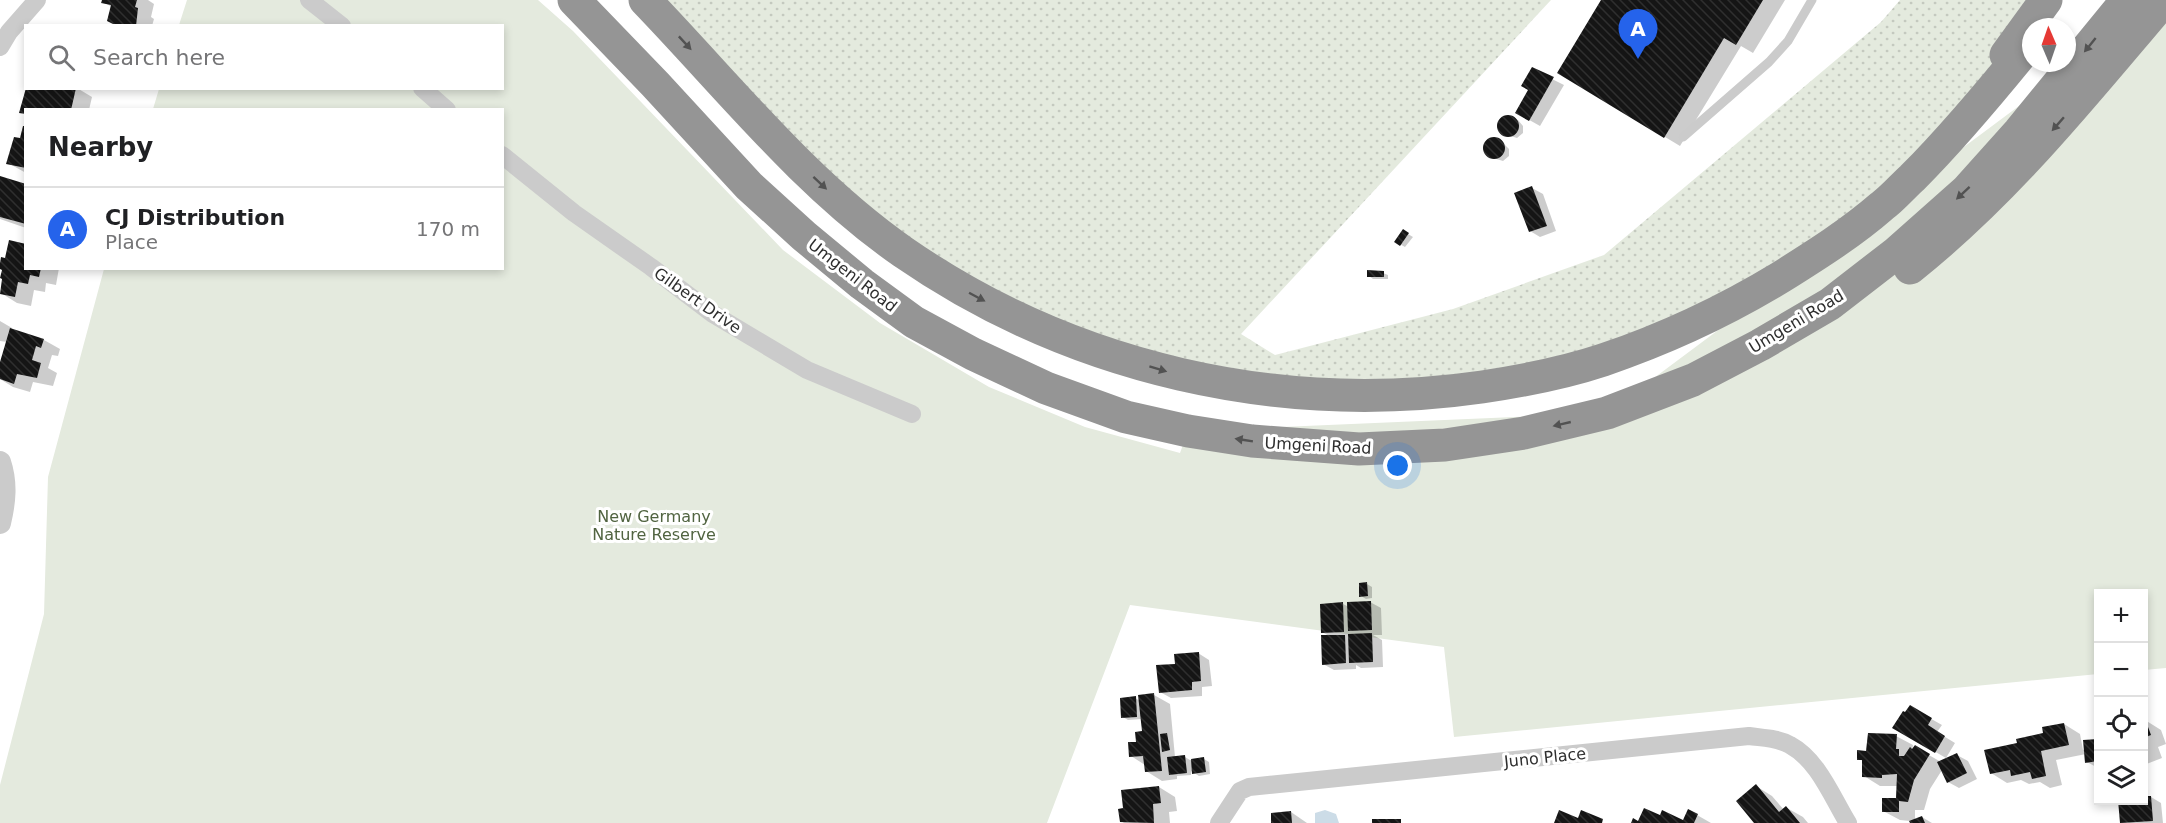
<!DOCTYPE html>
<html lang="en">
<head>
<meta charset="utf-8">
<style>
	:root { --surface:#fff; --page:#f2f2f2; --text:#202124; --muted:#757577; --line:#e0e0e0; --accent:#2563eb }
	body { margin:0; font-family:"DejaVu Sans",sans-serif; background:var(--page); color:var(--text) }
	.controls { position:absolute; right:18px; bottom:18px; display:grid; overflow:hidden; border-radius:0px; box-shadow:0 3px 9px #0003 }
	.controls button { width:54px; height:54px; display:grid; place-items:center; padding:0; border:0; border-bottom:2px solid var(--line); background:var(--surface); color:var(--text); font:30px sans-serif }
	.compass { position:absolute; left:2022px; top:18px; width:54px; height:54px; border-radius:50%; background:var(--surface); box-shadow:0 3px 9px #0003; rotate:358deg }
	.you { position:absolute; left:1398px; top:466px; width:21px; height:21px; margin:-15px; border:4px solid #fff; border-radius:50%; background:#1a73e8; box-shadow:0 0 0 9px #1a73e833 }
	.badge { display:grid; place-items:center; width:39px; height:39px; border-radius:50%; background:var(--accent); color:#fff; font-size:20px; font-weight:700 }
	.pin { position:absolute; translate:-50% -50px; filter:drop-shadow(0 2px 3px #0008) }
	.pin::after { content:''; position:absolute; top:32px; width:21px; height:18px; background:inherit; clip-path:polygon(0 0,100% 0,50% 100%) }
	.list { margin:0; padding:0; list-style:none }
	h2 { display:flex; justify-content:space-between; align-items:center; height:78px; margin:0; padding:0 24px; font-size:26px }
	h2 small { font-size:20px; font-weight:400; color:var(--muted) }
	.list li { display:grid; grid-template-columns:39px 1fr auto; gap:18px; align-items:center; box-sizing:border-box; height:84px; padding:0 24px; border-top:2px solid var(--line) }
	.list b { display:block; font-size:22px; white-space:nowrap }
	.list p { margin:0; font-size:20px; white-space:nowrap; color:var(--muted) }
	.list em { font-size:20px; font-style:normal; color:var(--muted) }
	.icon { flex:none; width:33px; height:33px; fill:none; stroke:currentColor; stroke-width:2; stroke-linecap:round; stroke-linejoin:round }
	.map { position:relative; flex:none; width:2166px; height:823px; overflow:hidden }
	.search { position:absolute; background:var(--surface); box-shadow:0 3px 9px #0003; left:24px; top:24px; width:480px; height:66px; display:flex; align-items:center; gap:15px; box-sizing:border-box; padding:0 21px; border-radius:0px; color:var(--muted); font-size:22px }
	.panel { position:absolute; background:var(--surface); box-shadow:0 3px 9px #0003; left:24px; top:108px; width:480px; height:162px; border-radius:0px }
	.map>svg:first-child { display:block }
	.grass { fill:url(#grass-dots) }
	.park { fill:#e4eade }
	.water { fill:#ccdce7 }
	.shadow { fill:#0003 }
	.building { fill:url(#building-back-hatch) }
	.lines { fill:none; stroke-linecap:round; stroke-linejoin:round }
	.service { stroke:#cbcbcb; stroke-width:9 }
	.minor { stroke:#cbcbcb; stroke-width:18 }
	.tertiary { stroke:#cbcbcb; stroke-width:22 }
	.motorway { stroke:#959595; stroke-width:33 }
	.oneway { fill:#525252 }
	.labels { text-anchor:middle; stroke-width:6; stroke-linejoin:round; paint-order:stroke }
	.street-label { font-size:16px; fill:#2e2e2e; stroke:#fff }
	.park-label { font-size:16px; fill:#516441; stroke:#fff }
</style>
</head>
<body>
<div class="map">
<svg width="2166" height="823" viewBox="0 0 2166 823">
	<defs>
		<pattern id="grass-dots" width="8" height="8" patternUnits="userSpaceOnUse" patternTransform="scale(1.5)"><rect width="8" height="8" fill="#e4eade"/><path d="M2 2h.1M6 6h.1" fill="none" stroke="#c4c9bf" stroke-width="1.8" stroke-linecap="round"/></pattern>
		<pattern id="building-back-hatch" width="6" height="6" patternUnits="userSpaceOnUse" patternTransform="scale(1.5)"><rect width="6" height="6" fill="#151515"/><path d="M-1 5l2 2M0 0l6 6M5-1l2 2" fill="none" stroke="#2f2f2f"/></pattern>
	</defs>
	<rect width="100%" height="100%" fill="#fff"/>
	<path class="grass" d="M648,0h903l-310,334 34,21 178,-46 151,-54 277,-233 19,-22h144l-163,203 -196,123 -248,65 -296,-30 -237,-110z"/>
	<path class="park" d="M187,0h351l35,31 210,219 97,73 109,64 96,40 95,26 8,-22 419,-18 554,-413h5v668l-22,2v-76h-46v80l-644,63 -10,-90 -314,-42 -83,218h-1047v-38l44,-171 4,-137 56,-208 398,-1v-158l-349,-1 6,-20 343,-1v-62l-323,-1z"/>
	<path class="water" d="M1325,810l11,4 3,9h-24v-10z"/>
	<path class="shadow" d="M103,0h45l6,4 -3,13 3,2 -2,7h-35l-5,-19 -9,-5z
		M1603,0h182l-32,53 -12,-7 -61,100 -121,-73z
		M1532,69l32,16 -24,41 -23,-13 13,-23z
		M77,88l15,9 -3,13h-63v5l-5,-3 12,-23z
		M1505,117h7l6,3 5,6v7l-6,5 -13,-4 -5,-6 2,-8z
		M26,128v45l-18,-10z
		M1493,139l8,2 8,8v7l-6,5 -13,-4 -5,-7 2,-7z
		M0,177l26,8v43l-26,-9z
		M1532,188l11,6 13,37 -16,6 -10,-6z
		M1403,231l10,6 -8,10 -9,-5z
		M26,268h33l-3,17 -10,-2 -1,9 -11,-2 -3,16 -14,-3 -16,-10z
		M1383,273l5,2v4h-15l-4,-3z
		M0,321l12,7 -1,2 33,10 16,9 -2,7 -6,-1 -4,13 9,5 -4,13 -20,-4 -3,10 -17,-5 -13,-8v-12l7,-25 -7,-1z
		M1367,584l5,3v11l-6,1 -5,-3z
		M1370,602l11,6 1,27h-9l9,5 1,27 -22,1 -5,-3v4l-22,1 -11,-6 8,-27 -9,-5 21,-28 6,3z
		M1198,653l11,7 3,26 -10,1v9l-31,2 -11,-6 16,-27z
		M1154,695l16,9 5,53h10l5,3 14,-1 5,3 1,12 -11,2 -8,-5v4l-14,1v3l-15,2 -16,-10 -1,-6 -14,-9 12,-23 -1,-14 -14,1 -5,-3 12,-19 5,3z
		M1910,707l32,18 -5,7 18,11 -9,15 -52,-30z
		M2145,720l16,10 5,14 -8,3 4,11 -18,7z
		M2064,724l16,10 3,16 2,-1v-7l13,-2v28l-11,-6 -1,-8 -30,6 6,25 -12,3 -10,-6 -11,2 -8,-4 -14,3 -16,-10 28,-29z
		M1896,736l17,9 -1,6 3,-4 26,15 16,-7 11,6 9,18 -18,9 -11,-6 -6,-12 -12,19 -6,21h-9v10l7,-3 10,6h-21l-1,-2 -10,-1 -17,-9 15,-11v-14h-18l-16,-10 -1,-15 -4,-2z
		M1756,786l16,10 12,14 3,-2 16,9 5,6h-52z
		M1159,787l16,10 2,14 -8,1 1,11h-46l-3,-2z
		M2151,797l10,6 2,20h-42l23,-23v-2z
		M1291,812l16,11h-34z
		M1697,815l14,8h-78l27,-6 24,5z"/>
	<path class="building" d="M102,0h35l-2,7 3,1 -2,18h-19l-10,-5 4,-16 -10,-2z
		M1601,0h162l-27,45 -12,-7 -60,100 -107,-65z
		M1532,67l22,10 -25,44 -14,-8 13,-23 -7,-4z
		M26,88h50l-5,22h-45v4l-7,-1z
		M1497 126a11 11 0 1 1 22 0a11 11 0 1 1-22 0Z
		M23,126h3v42l-20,-4 8,-27 6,1z
		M1483 148a11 11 0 1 1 22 0a11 11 0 1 1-22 0Z
		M0,176l26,8v40l-26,-7z
		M1532,186l15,40 -18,6 -15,-39z
		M1403,229l6,4 -9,13 -6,-4z
		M9,240l17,4v24h15l-2,9 -9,-2 -2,9 -10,-2 -3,15 -15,-3 2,-15 -2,-1 2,-8 -2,-1v-6l1,-6 4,1z
		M1367,270l17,1v6h-17z
		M10,328l34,11 -3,9 -5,-2 -4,14 9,3 -4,15 -20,-4 -3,10 -14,-5v-17z
		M1367,582l1,14 -9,1v-14z
		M1371,601l1,29 -24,1 -1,-29z
		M1343,602l1,30 -23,1 -1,-29z
		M1372,633l1,29 -24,1 -1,-29z
		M1321,635h24l1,28 -24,2z
		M1199,652l2,29 -9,1v8l-33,3 -3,-28 19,-1 -1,-10z
		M1154,693l8,78 -17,1 -2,-16 -14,1 -1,-15h8l-1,-10 7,-1 -4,-36z
		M1136,696l1,21 -16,1 -1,-20z
		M1910,705l22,13 -4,7 17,11 -10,17 -43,-25 11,-17 2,1z
		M2144,716l7,19 -7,3z
		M2064,723l5,22 -28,6 5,25 -14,3 -2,-7 -19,4 -1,-6 -20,4 -6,-24 33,-7 -1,-4 27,-6 -1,-6z
		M1167,733l3,17 -8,2 -2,-18z
		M1868,733l29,1 -1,15h3v7h5l6,-9 2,2 3,-4 15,9 -16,26 -6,22 -9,-1v11h-17v-14h14l1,-24 -15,1v3l-20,-1v-17h-5v-10l9,1z
		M2098,739v22l-13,2 -2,-23z
		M1957,753l10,20 -20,10 -10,-21z
		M1185,755l2,18 -18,2 -2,-18z
		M1204,757l2,15 -14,2 -1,-15z
		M1756,784l23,28 7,-6 14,17h-46l-18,-22z
		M1159,786l2,17 -8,1 1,19 -34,-1 -2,-13 5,-1 -2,-18z
		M2144,796h7l2,25 -33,2 -2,-23h26z
		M1644,808l16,7 2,-5 21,10 5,-11 10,5 -4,9h-63l2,-5 5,3z
		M1559,810l19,8 3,-8 22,9 -1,4h-48z
		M1291,811l1,12h-21v-10z
		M1922,816l3,7h-15l-1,-2z
		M1372,819h29v4h-29z"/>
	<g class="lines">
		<path class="service" d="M1683,137l86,-75 19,-21 24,-41"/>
		<path class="minor" d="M309,0l33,26
			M0,47l9,-15 28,-32
			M422,88l25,22
			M502,155l72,58 77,54 62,47 94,56 105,44
			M1219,823l21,-32 9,-4 500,-51c14,2 29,2 41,9 28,15 42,52 58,78"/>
		<path class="tertiary" d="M0,462c7,21 5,40 0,61"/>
		<path class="motorway" d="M574,0l81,84 94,102 55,50 58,48 52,38 59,32 73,34 80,29 62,14 64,10 107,8 86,-4 79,-12 83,-20 86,-33 67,-35 70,-41 66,-51 71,-63 52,-58 108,-132
			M645,0c83,86 159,183 258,252 169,117 377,164 579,135 40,-6 82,-14 121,-27 62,-21 122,-49 178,-83 35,-22 70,-44 101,-71 11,-8 20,-19 30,-28 43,-43 81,-89 119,-136
			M2006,55l40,-55
			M1910,268c97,-77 174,-174 254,-268"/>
	</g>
	<defs><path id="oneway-solid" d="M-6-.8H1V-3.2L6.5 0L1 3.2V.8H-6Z" transform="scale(1.5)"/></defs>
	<g class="oneway">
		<use href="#oneway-solid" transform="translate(685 43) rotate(47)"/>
		<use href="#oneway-solid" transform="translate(2090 45) rotate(129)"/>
		<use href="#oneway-solid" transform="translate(2058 124) rotate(131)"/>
		<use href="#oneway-solid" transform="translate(820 183) rotate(43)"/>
		<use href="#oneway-solid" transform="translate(1963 193) rotate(137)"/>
		<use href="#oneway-solid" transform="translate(977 297) rotate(28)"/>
		<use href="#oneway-solid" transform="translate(1158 369) rotate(17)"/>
		<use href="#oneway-solid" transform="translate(1562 424) rotate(167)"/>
		<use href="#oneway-solid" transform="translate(1244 440) rotate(-171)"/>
	</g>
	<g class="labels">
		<g class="street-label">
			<text transform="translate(853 275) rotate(38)" y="6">Umgeni Road</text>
			<text transform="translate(698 300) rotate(35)" y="6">Gilbert Drive</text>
			<text transform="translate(1796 321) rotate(-31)" y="6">Umgeni Road</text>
			<text transform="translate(1318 445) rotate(3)" y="6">Umgeni Road</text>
			<text transform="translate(1545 757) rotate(-6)" y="6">Juno Place</text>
		</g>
		<g class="park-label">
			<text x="654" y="522">New Germany<tspan x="654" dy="18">Nature Reserve</tspan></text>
		</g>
	</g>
</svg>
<div class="controls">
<button>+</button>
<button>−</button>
<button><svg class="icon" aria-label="locate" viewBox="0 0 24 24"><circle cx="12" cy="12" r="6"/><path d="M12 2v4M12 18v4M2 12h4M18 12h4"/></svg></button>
<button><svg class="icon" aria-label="layers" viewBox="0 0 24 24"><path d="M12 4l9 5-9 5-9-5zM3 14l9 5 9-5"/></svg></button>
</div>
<svg class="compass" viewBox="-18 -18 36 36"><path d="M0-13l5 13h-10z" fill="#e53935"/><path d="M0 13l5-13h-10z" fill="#757577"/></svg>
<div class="you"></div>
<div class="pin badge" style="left:1638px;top:59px">A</div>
<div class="search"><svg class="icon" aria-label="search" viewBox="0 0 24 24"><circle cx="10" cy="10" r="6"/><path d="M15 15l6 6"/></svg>Search here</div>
<section class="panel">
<h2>Nearby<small></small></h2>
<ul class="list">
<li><span class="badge">A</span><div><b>CJ Distribution</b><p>Place</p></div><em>170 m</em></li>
</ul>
</section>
</div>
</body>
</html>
